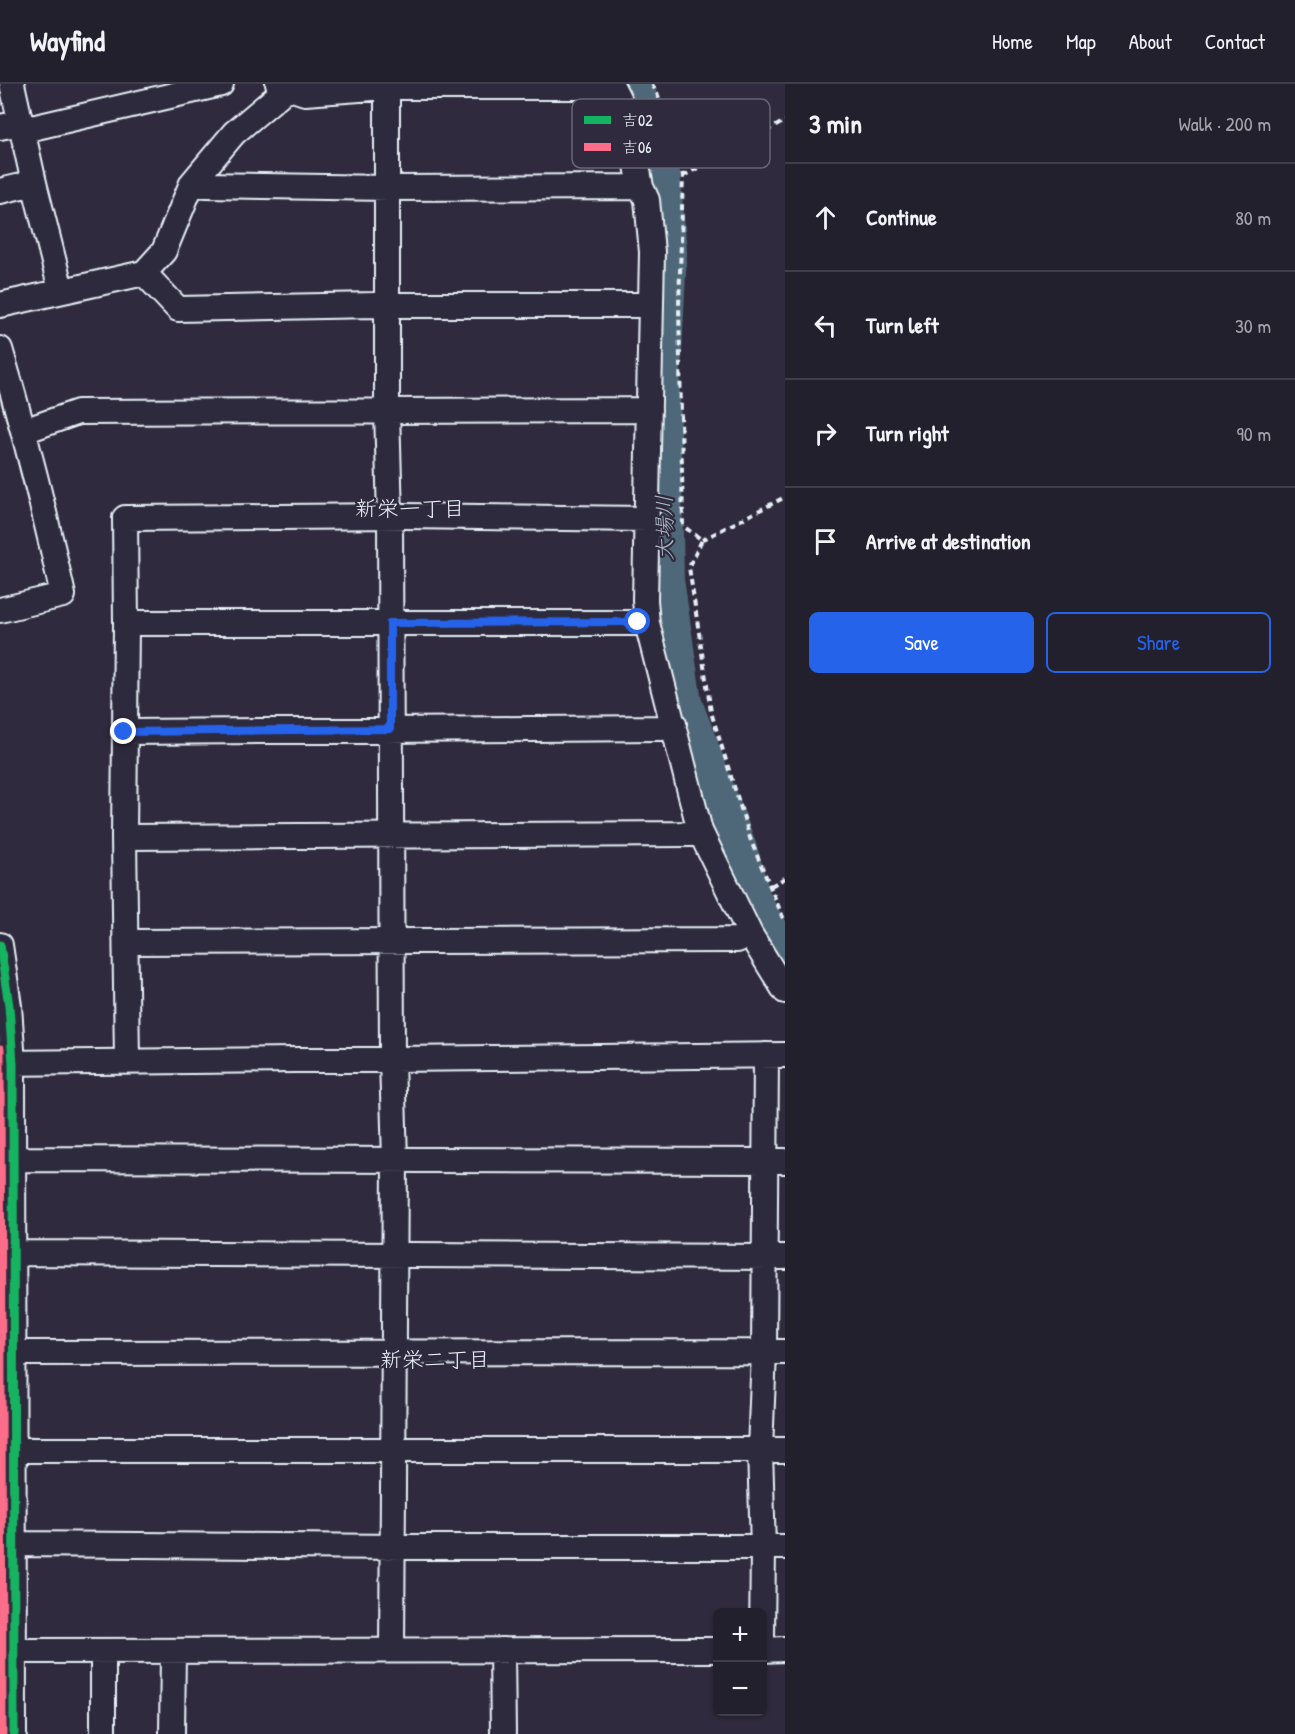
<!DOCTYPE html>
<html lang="en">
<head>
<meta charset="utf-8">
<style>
	:root { --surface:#23202e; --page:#2f2d3a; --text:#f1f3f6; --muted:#a3a3aa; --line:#403e4a; --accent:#2563eb }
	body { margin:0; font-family:"Patrick Hand","Klee One",sans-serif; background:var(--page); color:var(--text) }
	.controls { position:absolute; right:18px; bottom:18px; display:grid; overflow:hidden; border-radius:9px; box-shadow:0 2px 4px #0004 }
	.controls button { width:54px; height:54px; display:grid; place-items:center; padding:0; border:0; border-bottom:2px solid var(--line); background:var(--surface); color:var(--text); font:30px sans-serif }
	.stop { position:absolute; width:18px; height:18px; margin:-14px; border:4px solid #2563eb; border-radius:50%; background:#fff }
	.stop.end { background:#2563eb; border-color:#fff; box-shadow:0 2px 6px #0008 }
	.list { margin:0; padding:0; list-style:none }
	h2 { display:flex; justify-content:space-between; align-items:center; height:78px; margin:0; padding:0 24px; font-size:26px }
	h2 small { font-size:20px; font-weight:400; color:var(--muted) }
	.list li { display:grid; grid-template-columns:39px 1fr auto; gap:18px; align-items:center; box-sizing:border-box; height:108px; padding:0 24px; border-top:2px solid var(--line) }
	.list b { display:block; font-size:22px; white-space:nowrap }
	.list em { font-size:20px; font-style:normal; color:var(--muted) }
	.actions { display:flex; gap:12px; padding:18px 24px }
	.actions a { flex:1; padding:14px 0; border:2px solid var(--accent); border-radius:9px; text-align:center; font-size:21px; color:var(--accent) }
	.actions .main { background:var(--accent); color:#fff }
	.icon { flex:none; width:33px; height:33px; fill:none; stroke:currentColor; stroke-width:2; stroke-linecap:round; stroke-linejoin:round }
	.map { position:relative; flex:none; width:785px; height:1650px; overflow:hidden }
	header { display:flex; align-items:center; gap:36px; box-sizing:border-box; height:84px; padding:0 30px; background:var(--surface); border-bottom:2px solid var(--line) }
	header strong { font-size:28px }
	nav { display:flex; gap:33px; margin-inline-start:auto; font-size:21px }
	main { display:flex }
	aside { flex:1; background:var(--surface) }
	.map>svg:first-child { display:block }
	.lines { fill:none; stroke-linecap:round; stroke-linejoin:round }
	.river { stroke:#4f6779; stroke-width:38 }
	.minor-casing { stroke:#e8f1f8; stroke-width:28 }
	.path { stroke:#e8f1f8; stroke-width:4; stroke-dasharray:6 4.5; stroke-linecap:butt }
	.minor { stroke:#2f2a3d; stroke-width:24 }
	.bus-1-casing { stroke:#2f2a3d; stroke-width:14 }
	.bus-2-casing { stroke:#2f2a3d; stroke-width:14 }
	.bus-1 { stroke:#13b361; stroke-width:9 }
	.bus-2 { stroke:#fb6d88; stroke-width:9 }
	.route { stroke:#2563eb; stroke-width:8 }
	.labels { text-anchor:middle; stroke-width:4.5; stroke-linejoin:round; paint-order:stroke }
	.neighbourhood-label { font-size:22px; fill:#e8f1f8; stroke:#2f2a3d }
	.water-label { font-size:22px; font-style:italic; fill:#abbac5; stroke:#2f2a3d }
	.key { fill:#2f2a3d; stroke:#666675; stroke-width:1.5 }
	.key-label { font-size:16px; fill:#e8f1f8 }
</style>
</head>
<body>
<header>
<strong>Wayfind</strong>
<nav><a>Home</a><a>Map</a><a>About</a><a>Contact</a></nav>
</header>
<main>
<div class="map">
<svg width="785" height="1650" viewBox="0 0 785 1650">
	<rect width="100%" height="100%" fill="#2f2a3d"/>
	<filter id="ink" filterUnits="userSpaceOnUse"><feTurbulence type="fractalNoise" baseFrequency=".0167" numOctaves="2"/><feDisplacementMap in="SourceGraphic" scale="12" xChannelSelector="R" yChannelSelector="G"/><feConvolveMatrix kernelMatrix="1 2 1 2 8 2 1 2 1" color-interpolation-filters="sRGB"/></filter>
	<g filter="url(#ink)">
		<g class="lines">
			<path class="river" d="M633,0l16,42 12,45 7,82 -7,137 4,190 18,123 55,146 16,56 31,50"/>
			<defs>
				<path id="minor" d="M12,0l22,99 27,107
					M278,0l27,9 82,-6h213l7,-3
					M387,0v326l3,107 2,543 3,100 -3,490
					M611,0l8,16 15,49 7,38 6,13 5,52 -7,348 2,23 53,208 50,103 35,57
					M0,43l20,-4 12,5 189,-44
					M192,99l14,2 182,3 253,-1
					M0,107l34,-8
					M144,189l34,36 197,-4h276
					M0,221l144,-32 20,-22 28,-68 42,-50 58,-49
					M0,265c24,81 45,163 63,246l-63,15
					M24,347l54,-19 571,-2
					M126,539h521
					M124,648l537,-4 13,-4
					M124,753l567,-3 9,-3
					M126,858l611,-2 13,-6
					M0,861l9,61 4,57 1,671
					M127,977l-3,-224 2,-214 -1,-105 280,-2 242,3
					M0,979l785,-8
					M14,1075l771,2
					M13,1169l772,4
					M13,1269l772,-1
					M0,1364l33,2h752
					M14,1460l390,3h381
					M762,1554l1,-90 -3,-98 4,-98 2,-297
					M502,1566l1,84
					M762,1566l23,-1
					M15,1567l703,-1
					M103,1567v83
					M172,1650l1,-82"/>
			</defs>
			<use href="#minor" class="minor-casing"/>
			<path class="path" d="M652,0l16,31 15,61 -4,129 4,221 19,14 -13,27 22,145 40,129 34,81
				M683,92l102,-55
				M702,456l83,-43
				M771,802l14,-8"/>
			<use href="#minor" class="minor"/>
			<defs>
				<path id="bus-1" d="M0,861l9,61 4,57 1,671"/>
				<path id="bus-2" d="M0,965l2,685"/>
			</defs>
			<use href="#bus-1" class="bus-1-casing"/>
			<use href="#bus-2" class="bus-2-casing"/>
			<use href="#bus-1" class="bus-1"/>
			<use href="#bus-2" class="bus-2"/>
		</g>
	</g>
	<g class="lines" filter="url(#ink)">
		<path class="route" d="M124,648l266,-3v-106l248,-1"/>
	</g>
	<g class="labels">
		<g class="neighbourhood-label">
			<text x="410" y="432">新栄一丁目</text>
			<text x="435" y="1283">新栄二丁目</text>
		</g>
		<g class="water-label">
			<text transform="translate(664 444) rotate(-91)" y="8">大場川</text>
		</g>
	</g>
	<rect x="572" y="15" width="198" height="69" rx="9" class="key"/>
	<rect x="584" y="32" width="27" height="8" fill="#13b361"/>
	<rect x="584" y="59" width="27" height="8" fill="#fb6d88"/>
	<g class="key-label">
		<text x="622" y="42">吉02</text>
		<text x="622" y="69">吉06</text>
	</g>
</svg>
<div class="controls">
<button>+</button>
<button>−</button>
</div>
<div class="stop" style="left:638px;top:538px"></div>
<div class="stop end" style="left:124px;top:648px"></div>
</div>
<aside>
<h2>3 min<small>Walk · 200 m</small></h2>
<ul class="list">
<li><svg class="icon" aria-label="ahead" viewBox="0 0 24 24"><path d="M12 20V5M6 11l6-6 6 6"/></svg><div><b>Continue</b></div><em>80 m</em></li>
<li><svg class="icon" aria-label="left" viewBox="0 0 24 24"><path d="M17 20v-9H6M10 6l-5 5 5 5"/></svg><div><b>Turn left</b></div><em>30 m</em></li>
<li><svg class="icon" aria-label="right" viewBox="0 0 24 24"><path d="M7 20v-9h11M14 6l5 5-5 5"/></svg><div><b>Turn right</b></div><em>90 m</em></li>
<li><svg class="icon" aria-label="arrive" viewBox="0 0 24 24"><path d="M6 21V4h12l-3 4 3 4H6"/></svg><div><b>Arrive at destination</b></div></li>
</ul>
<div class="actions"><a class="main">Save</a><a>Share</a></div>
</aside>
</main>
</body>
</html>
